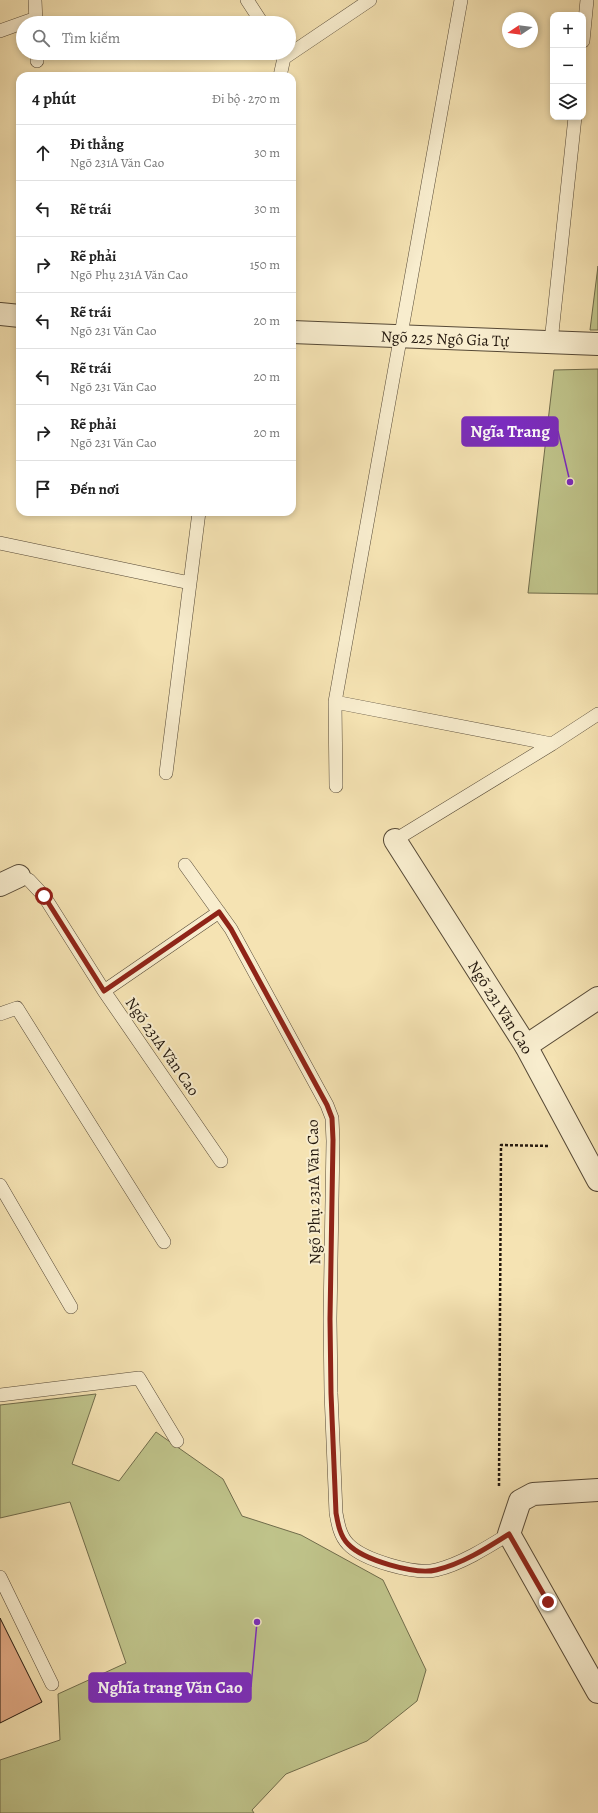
<!DOCTYPE html>
<html lang="vi">
<head>
<meta charset="utf-8">
<style>
	:root { --surface:#fff; --page:#f6f6f6; --text:#222; --muted:#767676; --line:#e0e0e0 }
	body { margin:0; font-family:Alegreya,serif; background:var(--page); color:var(--text) }
	.controls { position:absolute; right:12px; top:12px; display:grid; overflow:hidden; border-radius:8px; box-shadow:0 2px 6px #0003 }
	.controls button { width:36px; height:36px; display:grid; place-items:center; padding:0; border:0; border-bottom:1px solid var(--line); background:var(--surface); color:var(--text); font:20px sans-serif }
	.compass { position:absolute; left:502px; top:12px; width:36px; height:36px; border-radius:50%; background:var(--surface); box-shadow:0 2px 6px #0003; rotate:257deg }
	.stop { position:absolute; width:12px; height:12px; margin:-9px; border:3px solid #8f2418; border-radius:50%; background:#fff }
	.stop.end { background:#8f2418; border-color:#fff; box-shadow:0 1px 4px #0008 }
	.list { margin:0; padding:0; list-style:none }
	h2 { display:flex; justify-content:space-between; align-items:center; height:52px; margin:0; padding:0 16px; font-size:17px }
	h2 small { font-size:13px; font-weight:400; color:var(--muted) }
	.list li { display:grid; grid-template-columns:26px 1fr auto; gap:12px; align-items:center; box-sizing:border-box; height:56px; padding:0 16px; border-top:1px solid var(--line) }
	.list b { display:block; font-size:15px; white-space:nowrap }
	.list p { margin:0; font-size:13px; white-space:nowrap; color:var(--muted) }
	.list em { font-size:13px; font-style:normal; color:var(--muted) }
	.icon { flex:none; width:22px; height:22px; fill:none; stroke:currentColor; stroke-width:2; stroke-linecap:round; stroke-linejoin:round }
	.map { position:relative; flex:none; width:598px; height:1813px; overflow:hidden }
	.search { position:absolute; background:var(--surface); box-shadow:0 2px 6px #0003; left:16px; top:16px; width:280px; height:44px; display:flex; align-items:center; gap:10px; box-sizing:border-box; padding:0 14px; border-radius:22px; color:var(--muted); font-size:15px }
	.panel { position:absolute; background:var(--surface); box-shadow:0 2px 6px #0003; left:16px; top:72px; width:280px; height:444px; border-radius:12px }
	.map>svg:first-child { display:block }
	.green { fill:#bfc38a; stroke:#706c4b }
	.building { fill:#e2ab86; stroke:#21160c }
	.lines { fill:none; stroke-linecap:round; stroke-linejoin:round }
	.service-casing { stroke:#564936; stroke-width:14 }
	.minor-casing { stroke:#564936; stroke-width:24 }
	.path { stroke:#21160c; stroke-width:2.5; stroke-dasharray:3 2; stroke-linecap:butt }
	.service { stroke:#f8edce; stroke-width:13 }
	.minor { stroke:#f8edce; stroke-width:22 }
	.route { stroke:#8f2418; stroke-width:5 }
	.labels { text-anchor:middle; stroke-width:4; stroke-linejoin:round; paint-order:stroke }
	.street-label { font-size:16px; fill:#21160c; stroke:#f8edce }
	.leader { fill:none; stroke:#7b2cbf; stroke-width:1.5 }
	.callout-dot { fill:#7b2cbf; stroke:#f8edce; stroke-width:1.5 }
	.callout { fill:#7b2cbf; stroke:#7b2cbf; stroke-width:1.5 }
	.callout-label { font-size:17px; text-anchor:middle; font-weight:bold; fill:#fff }
</style>
</head>
<body>
<div class="map">
<svg width="598" height="1813" viewBox="0 0 598 1813">
	<rect width="100%" height="100%" fill="#f5e3b3"/>
	<filter id="stains"><feTurbulence type="fractalNoise" baseFrequency=".005" numOctaves="4"/><feColorMatrix values="0 0 0 0 .2 0 0 0 0 .09 0 0 0 0 .02 0 0 0 .5 -.17"/></filter>
	<radialGradient id="worn" r=".72"><stop offset=".6" stop-color="#630" stop-opacity="0"/><stop offset="1" stop-color="#630" stop-opacity=".3"/></radialGradient>
	<path class="green" d="M598,266v64h-8z
		M598,369v225l-70,-1 26,-223z
		M96,1394l-24,70 47,17 37,-49 67,47 19,37 59,19 82,45 43,90 -9,31 -50,40 -81,33 -34,36 2,3h-254v-53l60,-20 -2,-46 68,-31 -56,-161 -70,16v-113z"/>
	<path class="building" d="M0,1618l42,84 -42,21z"/>
	<g class="lines">
		<defs>
			<path id="service" d="M35,0l1,23
				M247,0l15,23
				M0,31l36,-13
				M583,41l4,-41
				M37,53v8
				M284,58l86,-58
				M280,76l4,-18 -4,-5
				M551,342l24,-225
				M0,543l190,40 9,-71
				M335,702l217,42
				M166,773l24,-190
				M336,786l-1,-84 126,-702
				M395,840l157,-96 46,-30
				M185,865l46,64 96,176 5,13 1,23 -3,178 1,74 5,120c2,11 4,23 12,31 15,16 67,31 88,26 25,-6 52,-23 73,-36
				M19,876l10,4 15,16 60,95 117,170
				M104,991l115,-79
				M0,1014l17,-6 147,234
				M0,1185l71,122
				M0,1395l139,-17 38,63
				M0,1577l52,107"/>
			<g id="minor">
				<path d="M0,314l20,2"/>
				<path id="s1" d="M292,332l306,12"/>
				<path id="s2" d="M395,840l131,206 72,134"/>
				<path d="M0,885l19,-9"/>
				<path d="M526,1046l72,-48"/>
				<path d="M598,1490l-65,4 -13,7 -11,33 89,158"/>
			</g>
		</defs>
		<use href="#service" class="service-casing"/>
		<use href="#minor" class="minor-casing"/>
		<path class="path" d="M499,1486l2,-341 48,1"/>
		<use href="#service" class="service"/>
		<use href="#minor" class="minor"/>
	</g>
	<g class="lines">
		<path class="route" d="M44,896l60,95 115,-79 12,17 96,176 5,13 1,22 -3,179 1,74 5,120c2,11 4,23 12,31 15,16 67,31 88,26 26,-6 51,-22 73,-36l39,68"/>
	</g>
	<g class="labels">
		<g class="street-label">
			<text dy="6" stroke="none"><textPath href="#s1" startOffset="153">Ngõ 225 Ngô Gia Tự</textPath></text>
			<text dy="6" stroke="none"><textPath href="#s2" startOffset="198">Ngõ 231 Văn Cao</textPath></text>
			<text transform="translate(163 1046) rotate(55)" y="6">Ngõ 231A Văn Cao</text>
			<text transform="translate(313 1192) rotate(-91)" y="6">Ngõ Phụ 231A Văn Cao</text>
		</g>
	</g>
	<path class="leader" d="M570 482L558 431M257 1622L251 1687"/>
	<g class="callout-dot">
		<circle cx="570" cy="482" r="4"/>
		<circle cx="257" cy="1622" r="4"/>
	</g>
	<g class="callout">
		<rect x="462" y="417" width="96" height="29" rx="4"/>
		<rect x="89" y="1673" width="162" height="29" rx="4"/>
	</g>
	<g class="callout-label">
		<text x="510" y="437">Ngĩa Trang</text>
		<text x="170" y="1693">Nghĩa trang Văn Cao</text>
	</g>
	<rect width="100%" height="100%" filter="url(#stains)"/>
	<rect width="100%" height="100%" fill="url(#worn)"/>
</svg>
<div class="controls">
<button>+</button>
<button>−</button>
<button><svg class="icon" aria-label="layers" viewBox="0 0 24 24"><path d="M12 4l9 5-9 5-9-5zM3 14l9 5 9-5"/></svg></button>
</div>
<svg class="compass" viewBox="-18 -18 36 36"><path d="M0-13l5 13h-10z" fill="#e53935"/><path d="M0 13l5-13h-10z" fill="#767676"/></svg>
<div class="stop" style="left:44px;top:896px"></div>
<div class="stop end" style="left:548px;top:1602px"></div>
<div class="search"><svg class="icon" aria-label="search" viewBox="0 0 24 24"><circle cx="10" cy="10" r="6"/><path d="M15 15l6 6"/></svg>Tìm kiếm</div>
<section class="panel">
<h2>4 phút<small>Đi bộ · 270 m</small></h2>
<ul class="list">
<li><svg class="icon" aria-label="ahead" viewBox="0 0 24 24"><path d="M12 20V5M6 11l6-6 6 6"/></svg><div><b>Đi thẳng</b><p>Ngõ 231A Văn Cao</p></div><em>30 m</em></li>
<li><svg class="icon" aria-label="left" viewBox="0 0 24 24"><path d="M17 20v-9H6M10 6l-5 5 5 5"/></svg><div><b>Rẽ trái</b></div><em>30 m</em></li>
<li><svg class="icon" aria-label="right" viewBox="0 0 24 24"><path d="M7 20v-9h11M14 6l5 5-5 5"/></svg><div><b>Rẽ phải</b><p>Ngõ Phụ 231A Văn Cao</p></div><em>150 m</em></li>
<li><svg class="icon" aria-label="left" viewBox="0 0 24 24"><path d="M17 20v-9H6M10 6l-5 5 5 5"/></svg><div><b>Rẽ trái</b><p>Ngõ 231 Văn Cao</p></div><em>20 m</em></li>
<li><svg class="icon" aria-label="left" viewBox="0 0 24 24"><path d="M17 20v-9H6M10 6l-5 5 5 5"/></svg><div><b>Rẽ trái</b><p>Ngõ 231 Văn Cao</p></div><em>20 m</em></li>
<li><svg class="icon" aria-label="right" viewBox="0 0 24 24"><path d="M7 20v-9h11M14 6l5 5-5 5"/></svg><div><b>Rẽ phải</b><p>Ngõ 231 Văn Cao</p></div><em>20 m</em></li>
<li><svg class="icon" aria-label="arrive" viewBox="0 0 24 24"><path d="M6 21V4h12l-3 4 3 4H6"/></svg><div><b>Đến nơi</b></div></li>
</ul>
</section>
</div>
</body>
</html>
